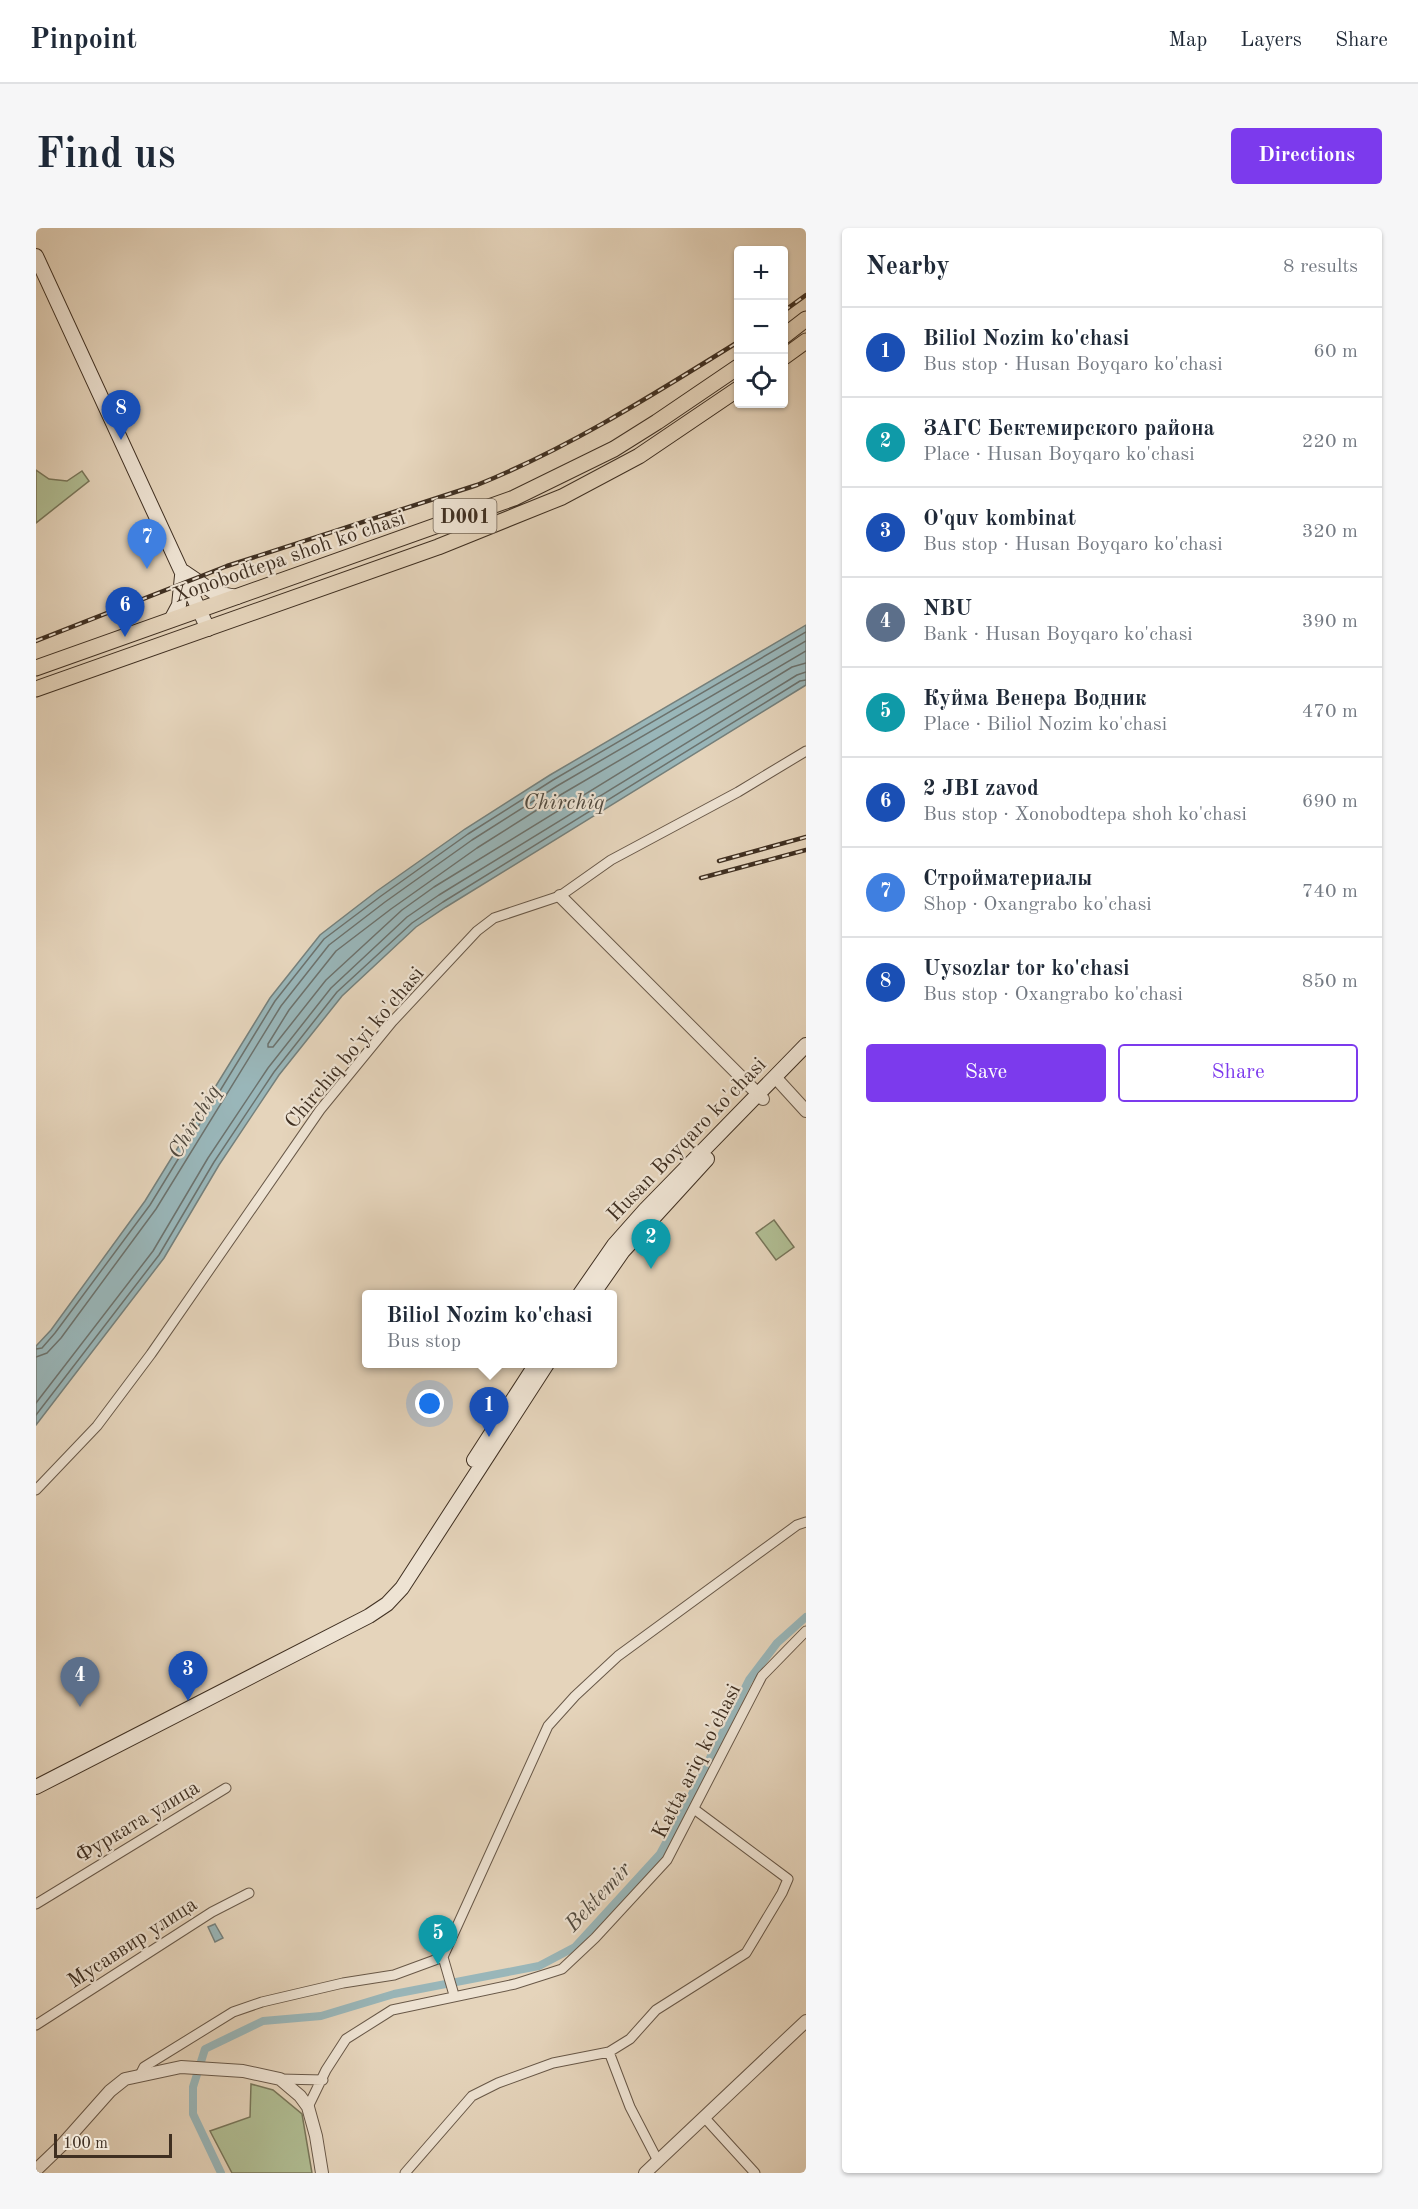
<!DOCTYPE html>
<html lang="en">
<head>
<meta charset="utf-8">
<style>
	:root { --surface:#fff; --page:#f6f6f7; --text:#1f2937; --muted:#747a83; --line:#e0e1e3; --accent:#7c3aed }
	body { margin:0; font-family:"Old Standard TT",serif; background:var(--page); color:var(--text) }
	.controls { position:absolute; right:18px; top:18px; display:grid; overflow:hidden; border-radius:6px; box-shadow:0 2px 4px #0004 }
	.controls button { width:54px; height:54px; display:grid; place-items:center; padding:0; border:0; border-bottom:2px solid var(--line); background:var(--surface); color:var(--text); font:30px sans-serif }
	.scale { position:absolute; left:18px; bottom:15px; width:118px; box-sizing:border-box; padding-left:6px; border:3px solid #3f2f21; border-top:0; font-size:16px; line-height:21px; white-space:nowrap; color:#3f2f21; -webkit-text-stroke:4px #eee3d3; paint-order:stroke }
	.you { position:absolute; left:394px; top:1176px; width:21px; height:21px; margin:-15px; border:4px solid #fff; border-radius:50%; background:#1a73e8; box-shadow:0 0 0 9px #1a73e833 }
	.badge { display:grid; place-items:center; width:39px; height:39px; border-radius:50%; background:var(--accent); color:#fff; font-size:20px; font-weight:700 }
	.pin { position:absolute; translate:-50% -50px; filter:drop-shadow(0 2px 3px #0008) }
	.pin::after { content:''; position:absolute; top:32px; width:21px; height:18px; background:inherit; clip-path:polygon(0 0,100% 0,50% 100%) }
	.popup { position:absolute; left:326px; top:1062px; width:255px; height:78px; box-sizing:border-box; display:grid; place-content:center; border-radius:6px; background:var(--surface); filter:drop-shadow(0 2px 4px #0005); font-size:20px; white-space:nowrap; color:var(--muted) }
	.popup b { font-size:22px; color:var(--text) }
	.popup::after { content:''; position:absolute; left:50%; top:100%; margin-left:-12px; border:12px solid transparent; border-top-color:var(--surface) }
	.list { margin:0; padding:0; list-style:none }
	h2 { display:flex; justify-content:space-between; align-items:center; height:78px; margin:0; padding:0 24px; font-size:26px }
	h2 small { font-size:20px; font-weight:400; color:var(--muted) }
	.list li { display:grid; grid-template-columns:39px 1fr auto; gap:18px; align-items:center; box-sizing:border-box; height:90px; padding:0 24px; border-top:2px solid var(--line) }
	.list b { display:block; font-size:22px; white-space:nowrap }
	.list p { margin:0; font-size:20px; white-space:nowrap; color:var(--muted) }
	.list em { font-size:20px; font-style:normal; color:var(--muted) }
	.actions { display:flex; gap:12px; padding:18px 24px }
	.actions a { flex:1; padding:14px 0; border:2px solid var(--accent); border-radius:6px; text-align:center; font-size:21px; color:var(--accent) }
	.actions .main { background:var(--accent); color:#fff }
	.icon { flex:none; width:33px; height:33px; fill:none; stroke:currentColor; stroke-width:2; stroke-linecap:round; stroke-linejoin:round }
	.map { position:relative; flex:none; width:770px; height:1945px; overflow:hidden; border-radius:6px }
	header { display:flex; align-items:center; gap:36px; box-sizing:border-box; height:84px; padding:0 30px; background:var(--surface); border-bottom:2px solid var(--line) }
	header strong { font-size:28px }
	nav { display:flex; gap:33px; margin-inline-start:auto; font-size:21px }
	.intro { display:flex; align-items:center; justify-content:space-between; box-sizing:border-box; height:144px; padding:0 36px }
	h1 { margin:0; font-size:42px }
	.button { padding:15px 27px; border-radius:6px; background:var(--accent); color:#fff; font-size:21px; font-weight:700 }
	main { display:flex; gap:36px; padding:0 36px }
	aside { flex:1; background:var(--surface); border-radius:6px; box-shadow:0 2px 4px #0004 }
	.map>svg:first-child { display:block }
	.green { fill:#b0bd93; stroke:#78765a; stroke-width:1.5 }
	.water { fill:#99b6b9; stroke:#75807c; stroke-width:1.5 }
	.lines { fill:none; stroke-linecap:round; stroke-linejoin:round }
	.shore { stroke:#6c726d; stroke-width:1.5 }
	.canal { stroke:#99b6b9; stroke-width:8 }
	.minor-casing { stroke:#685848; stroke-width:11 }
	.tertiary-casing { stroke:#685848; stroke-width:14 }
	.secondary-casing { stroke:#3f2f21; stroke-width:16 }
	.trunk-casing { stroke:#3f2f21; stroke-width:17 }
	.minor { stroke:#eee3d3; stroke-width:9 }
	.tertiary { stroke:#eee3d3; stroke-width:12 }
	.secondary { stroke:#eee3d3; stroke-width:14 }
	.trunk { stroke:#e5d4bb; stroke-width:15 }
	.rail-casing { stroke:#3f2f21; stroke-width:4.5 }
	.rail { stroke:#eee3d3; stroke-width:2; stroke-dasharray:7; stroke-linecap:butt }
	.labels { text-anchor:middle; stroke-width:4.5; stroke-linejoin:round; paint-order:stroke }
	.shield { fill:#eee3d3; stroke:#746556; stroke-width:1.5 }
	.shield-label { font-size:20px; font-weight:bold; fill:#3f2f21 }
	.street-label { font-size:21px; fill:#3f2f21; stroke:#eee3d3 }
	.water-label { font-size:22px; font-style:italic; fill:#514a3f; stroke:#eee3d3 }
</style>
</head>
<body>
<header>
<strong>Pinpoint</strong>
<nav><a>Map</a><a>Layers</a><a>Share</a></nav>
</header>
<div class="intro"><h1>Find us</h1><a class="button">Directions</a></div>
<main>
<div class="map">
<svg width="770" height="1945" viewBox="0 0 770 1945">
	<rect width="100%" height="100%" fill="#e5d4bb"/>
	<filter id="stains"><feTurbulence type="fractalNoise" baseFrequency=".00333" numOctaves="4"/><feColorMatrix values="0 0 0 0 .2 0 0 0 0 .09 0 0 0 0 .02 0 0 0 .5 -.17"/></filter>
	<radialGradient id="worn" r=".72"><stop offset=".6" stop-color="#630" stop-opacity="0"/><stop offset="1" stop-color="#630" stop-opacity=".3"/></radialGradient>
	<path class="green" d="M0,242l13,9 18,2 15,-10 7,10 -53,42z
		M738,992l20,27 -18,13 -20,-27z
		M215,1856l22,6 29,24 10,59h-80l-22,-42 40,-14z"/>
	<path class="water" d="M770,397v60l-360,222 -30,20 -74,69 -63,79 -60,90 -55,93 -128,167v-79l15,-16 94,-129 125,-203 50,-63 57,-44 88,-62 85,-54z
		M179,1696l8,14 -8,4 -7,-15z"/>
	<g class="lines">
		<path class="shore" d="M770,423l-244,143 -85,54 -86,61 -55,42 -47,59 -21,34v3h5l53,-67 76,-70 32,-23 358,-220 14,-4
			M0,1121l6,-1 13,-15 95,-128 125,-204 49,-62 57,-43 87,-62 85,-54 253,-148
			M0,1129l11,-4 14,-15 95,-129 125,-203 48,-61 56,-43 87,-62 85,-54 249,-145
			M0,1175l117,-152 55,-93 60,-90 63,-80 76,-71 32,-22 358,-220 9,-3
			M0,1187l123,-160 55,-93 60,-90 63,-80 75,-69 31,-21 357,-221 6,-1"/>
		<path class="canal" d="M185,1945l-28,-59v-27l12,-38 58,-28 58,-5 73,-22 145,-28 36,-19 85,-93 27,-50 62,-124 28,-37 29,-26"/>
		<defs>
			<path id="minor" d="M0,1262l61,-64 54,-72 169,-244 72,-88 85,-91 17,-13 66,-22 51,-36 127,-68 68,-41
				M0,1676l190,-116
				M407,1729l11,38
				M0,1797l176,-113 37,-19
				M573,1824l21,55 28,54
				M104,1847l4,-8 89,-55 29,-10 81,-19 51,-8 49,-18 105,-231 27,-30 43,-40 179,-131 9,-3
				M244,1851l43,1
				M272,1879l18,-37 20,-31 46,-29 123,-26 47,-15 33,-31 72,-78 95,-184 44,-45
				M668,1889l51,56
				M369,1945l67,-77 26,-13 55,-20 56,-11 21,-13 26,-29 90,-57 36,-60 6,-14 -94,-70"/>
			<path id="tertiary" d="M524,668l203,203
				M739,849l31,34
				M0,1942l26,-25 48,-54 15,-12 56,-12 62,4 37,8 20,17 8,11 8,29 6,37
				M609,1945l161,-152"/>
			<path id="secondary" d="M0,28l172,373
				M148,344l31,21 22,4
				M135,392l8,-15 3,-29
				M544,1066l34,-49 31,-35 161,-165
				M557,1066l30,-43 84,-92
				M438,1232l62,-96
				M0,1559l333,-171 18,-12 15,-16 145,-224"/>
			<path id="trunk" d="M748,108l22,-17
				M748,129l22,-16
				M0,440l478,-170 100,-49 43,-27 81,-55
				M0,461l402,-142 124,-50 77,-41 99,-67"/>
		</defs>
		<use href="#minor" class="minor-casing"/>
		<use href="#tertiary" class="tertiary-casing"/>
		<use href="#secondary" class="secondary-casing"/>
		<use href="#trunk" class="trunk-casing"/>
		<use href="#minor" class="minor"/>
		<use href="#tertiary" class="tertiary"/>
		<use href="#secondary" class="secondary"/>
		<use href="#trunk" class="trunk"/>
		<defs>
			<path id="rail" d="M748,83l22,-16
				M0,413l191,-75 250,-81c92,-37 177,-91 261,-143
				M683,633l87,-24
				M665,650l105,-28"/>
		</defs>
		<use href="#rail" class="rail-casing"/>
		<use href="#rail" class="rail"/>
	</g>
	<g class="labels">
		<rect class="shield" x="397.5" y="271" width="63" height="34" rx="4.5"/>
		<g class="shield-label">
			<text x="429" y="295">D001</text>
		</g>
		<g class="street-label">
			<text transform="translate(253 328) rotate(-19)" y="7">Xonobodtepa shoh ko'chasi</text>
			<text transform="translate(318 819) rotate(-50)" y="7">Chirchiq bo'yi ko'chasi</text>
			<text transform="translate(650 911) rotate(-46)" y="7">Husan Boyqaro ko'chasi</text>
			<text transform="translate(660 1533) rotate(-63)" y="7">Katta ariq ko'chasi</text>
			<text transform="translate(101 1593) rotate(-31)" y="7">Фурката улица</text>
			<text transform="translate(96 1714) rotate(-33)" y="7">Мусаввир улица</text>
		</g>
		<g class="water-label">
			<text x="528" y="581">Chirchiq</text>
			<text transform="translate(157 893) rotate(-59)" y="8">Chirchiq</text>
			<text transform="translate(561 1668) rotate(-47)" y="8">Bektemir</text>
		</g>
	</g>
	<rect width="100%" height="100%" filter="url(#stains)"/>
	<rect width="100%" height="100%" fill="url(#worn)"/>
</svg>
<div class="controls">
<button>+</button>
<button>−</button>
<button><svg class="icon" aria-label="locate" viewBox="0 0 24 24"><circle cx="12" cy="12" r="6"/><path d="M12 2v4M12 18v4M2 12h4M18 12h4"/></svg></button>
</div>
<div class="scale">100 m</div>
<div class="you"></div>
<div class="pin badge" style="left:453px;top:1209px;background:#1a4fb4">1</div>
<div class="popup"><b>Biliol Nozim ko'chasi</b>Bus stop</div>
<div class="pin badge" style="left:615px;top:1041px;background:#0f9aa8">2</div>
<div class="pin badge" style="left:152px;top:1473px;background:#1a4fb4">3</div>
<div class="pin badge" style="left:44px;top:1479px;background:#5c6f8a">4</div>
<div class="pin badge" style="left:402px;top:1737px;background:#0f9aa8">5</div>
<div class="pin badge" style="left:89px;top:409px;background:#1a4fb4">6</div>
<div class="pin badge" style="left:111px;top:341px;background:#3f7fe0">7</div>
<div class="pin badge" style="left:85px;top:212px;background:#1a4fb4">8</div>
</div>
<aside>
<h2>Nearby<small>8 results</small></h2>
<ul class="list">
<li><span class="badge" style="background:#1a4fb4">1</span><div><b>Biliol Nozim ko'chasi</b><p>Bus stop · Husan Boyqaro ko'chasi</p></div><em>60 m</em></li>
<li><span class="badge" style="background:#0f9aa8">2</span><div><b>ЗАГС Бектемирского района</b><p>Place · Husan Boyqaro ko'chasi</p></div><em>220 m</em></li>
<li><span class="badge" style="background:#1a4fb4">3</span><div><b>O'quv kombinat</b><p>Bus stop · Husan Boyqaro ko'chasi</p></div><em>320 m</em></li>
<li><span class="badge" style="background:#5c6f8a">4</span><div><b>NBU</b><p>Bank · Husan Boyqaro ko'chasi</p></div><em>390 m</em></li>
<li><span class="badge" style="background:#0f9aa8">5</span><div><b>Куйма Венера Водник</b><p>Place · Biliol Nozim ko'chasi</p></div><em>470 m</em></li>
<li><span class="badge" style="background:#1a4fb4">6</span><div><b>2 JBI zavod</b><p>Bus stop · Xonobodtepa shoh ko'chasi</p></div><em>690 m</em></li>
<li><span class="badge" style="background:#3f7fe0">7</span><div><b>Стройматериалы</b><p>Shop · Oxangrabo ko'chasi</p></div><em>740 m</em></li>
<li><span class="badge" style="background:#1a4fb4">8</span><div><b>Uysozlar tor ko'chasi</b><p>Bus stop · Oxangrabo ko'chasi</p></div><em>850 m</em></li>
</ul>
<div class="actions"><a class="main">Save</a><a>Share</a></div>
</aside>
</main>
</body>
</html>
